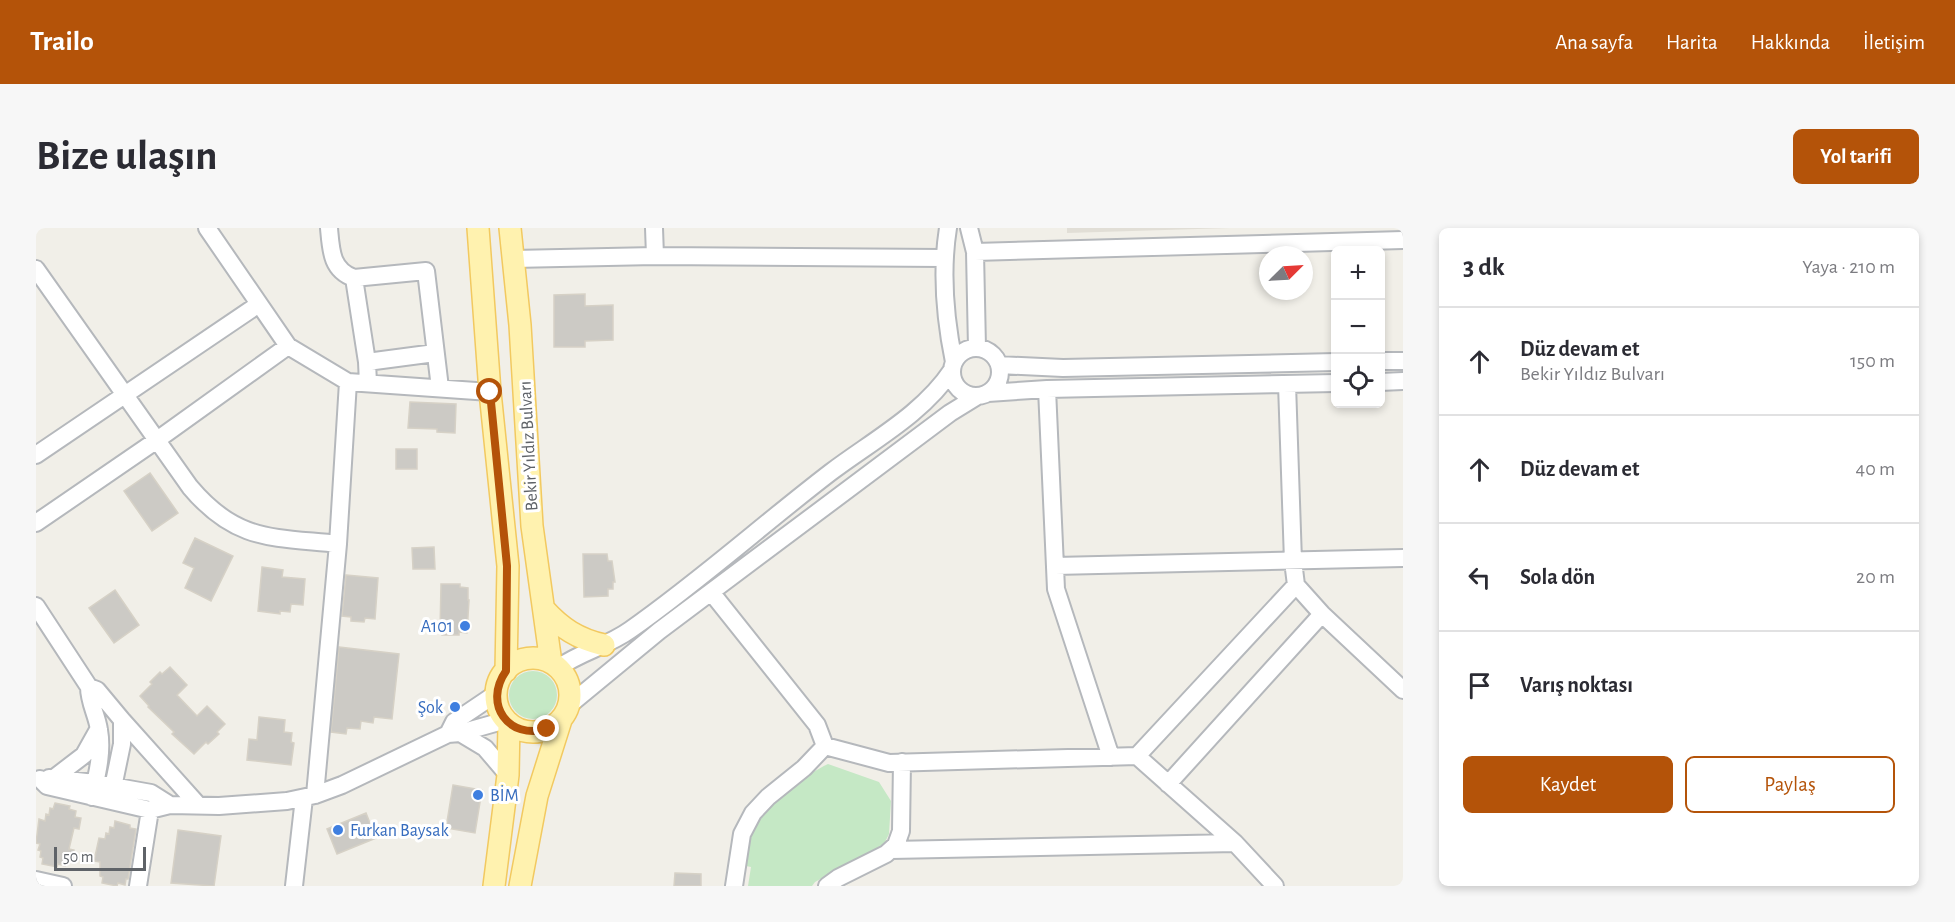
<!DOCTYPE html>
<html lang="tr">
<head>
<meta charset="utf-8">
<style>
	:root { --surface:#fff; --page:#f7f7f7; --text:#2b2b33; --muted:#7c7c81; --line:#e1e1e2; --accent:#b45309 }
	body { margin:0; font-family:"Alegreya Sans",sans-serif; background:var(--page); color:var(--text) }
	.controls { position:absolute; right:18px; top:18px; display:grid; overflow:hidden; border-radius:9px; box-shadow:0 3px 9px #0003 }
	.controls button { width:54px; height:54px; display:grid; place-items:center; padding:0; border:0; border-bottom:2px solid var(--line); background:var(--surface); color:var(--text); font:30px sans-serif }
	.compass { position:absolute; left:1223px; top:18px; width:54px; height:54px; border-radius:50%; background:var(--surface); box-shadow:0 3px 9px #0003; rotate:66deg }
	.scale { position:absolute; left:18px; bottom:15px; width:92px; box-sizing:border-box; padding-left:6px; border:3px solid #5f6368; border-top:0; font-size:16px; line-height:21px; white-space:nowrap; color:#5f6368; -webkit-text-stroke:4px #fff; paint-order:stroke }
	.stop { position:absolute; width:18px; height:18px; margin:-14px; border:4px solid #b45309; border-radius:50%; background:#fff }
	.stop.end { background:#b45309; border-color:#fff; box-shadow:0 2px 6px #0008 }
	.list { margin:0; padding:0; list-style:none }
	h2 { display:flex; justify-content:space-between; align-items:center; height:78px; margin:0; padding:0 24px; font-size:26px }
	h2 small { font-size:20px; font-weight:400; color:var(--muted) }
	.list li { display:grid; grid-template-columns:39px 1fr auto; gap:18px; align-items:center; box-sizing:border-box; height:108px; padding:0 24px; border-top:2px solid var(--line) }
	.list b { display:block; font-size:22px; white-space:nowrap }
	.list p { margin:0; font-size:20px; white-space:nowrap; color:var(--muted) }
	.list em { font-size:20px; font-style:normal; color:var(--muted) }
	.actions { display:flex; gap:12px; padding:18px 24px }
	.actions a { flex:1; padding:14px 0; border:2px solid var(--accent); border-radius:9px; text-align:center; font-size:21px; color:var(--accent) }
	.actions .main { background:var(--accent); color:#fff }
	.icon { flex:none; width:33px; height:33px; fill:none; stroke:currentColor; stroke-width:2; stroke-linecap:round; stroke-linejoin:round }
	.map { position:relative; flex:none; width:1367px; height:658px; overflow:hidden; border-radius:9px }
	header { display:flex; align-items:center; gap:36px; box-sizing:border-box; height:84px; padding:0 30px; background:var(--accent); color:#fff }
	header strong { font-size:28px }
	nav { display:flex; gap:33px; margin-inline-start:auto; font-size:21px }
	.intro { display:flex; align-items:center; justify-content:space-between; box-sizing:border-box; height:144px; padding:0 36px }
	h1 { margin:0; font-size:42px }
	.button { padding:15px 27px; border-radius:9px; background:var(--accent); color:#fff; font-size:21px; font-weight:700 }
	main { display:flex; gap:36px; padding:0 36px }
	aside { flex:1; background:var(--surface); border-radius:9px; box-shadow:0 3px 9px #0003 }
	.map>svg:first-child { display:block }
	.education { fill:#e1ded6 }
	.green { fill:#c5e8c5 }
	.building { fill:#cccac5; stroke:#d6d1c6; stroke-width:1.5 }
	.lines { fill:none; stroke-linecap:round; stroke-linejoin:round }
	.minor-casing { stroke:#b5b8bc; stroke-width:20 }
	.major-casing { stroke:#f2c960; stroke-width:24 }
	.minor { stroke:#fff; stroke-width:16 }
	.major { stroke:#fff2af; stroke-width:21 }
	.route { stroke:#b45309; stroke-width:8 }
	.shop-dot { fill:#3f7fe0; stroke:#fff; stroke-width:2 }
	.labels { text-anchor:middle; stroke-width:6; stroke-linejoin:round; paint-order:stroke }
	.street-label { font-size:18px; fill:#5f6368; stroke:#fff }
	.shop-label { font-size:18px; fill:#366cbe; stroke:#fff; text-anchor:end }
</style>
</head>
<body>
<header>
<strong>Trailo</strong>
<nav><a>Ana sayfa</a><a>Harita</a><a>Hakkında</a><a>İletişim</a></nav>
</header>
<div class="intro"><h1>Bize ulaşın</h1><a class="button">Yol tarifi</a></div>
<main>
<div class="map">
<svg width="1367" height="658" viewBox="0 0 1367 658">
	<rect width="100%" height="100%" fill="#f1efe8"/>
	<path class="education" d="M1031,0h163l-163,5z"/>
	<path class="green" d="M473 467a24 24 0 1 1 48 0a24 24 0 1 1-48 0Z
		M792,536l51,18 12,19 -2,33 -5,10 -69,38 -3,4h-64l3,-19 -10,-2c5,-17 8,-35 19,-49 16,-19 45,-41 68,-52z"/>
	<path class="building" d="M549,66v12l28,-1v35l-28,1v6h-31v-52z
		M374,174l46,2 -1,29 -18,-1v-3l-29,-1z
		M360,221h21v20h-21z
		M114,245l28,40 -26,18 -28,-40z
		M159,310l38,18 -22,45 -26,-13 9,-20 -11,-5z
		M398,319l1,22h-22l-1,-21z
		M547,326h24l1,7h4l3,21h-2v7h-5v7l-24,1z
		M226,339l21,3 -1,7 23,2 -2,26 -12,-1 -1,8 -10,-1v3l-22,-3z
		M310,347l32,3 -3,41 -10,-1 -1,4 -13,-1v-4l-9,-1z
		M405,356h19v3l8,1v12h1l-2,33 -8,-1v3h-17v-3h-2z
		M79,362l24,35 -25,18 -25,-35z
		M303,419l60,7 -7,65 -18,-2 -1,6 -12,-2 -1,8 -13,-1 -1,6 -15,-2z
		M134,439l17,18 -10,10 20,21 10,-10 18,18 -8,8 2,2 -11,10 -2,-2 -12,12 -22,-20 2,-2 -26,-25 1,-1 -9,-10 12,-12 -2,-2 10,-10 2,2z
		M223,489l26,3 -1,12 8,1 -1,9 3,1 -3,22 -44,-5 2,-21 8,1z
		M417,557l29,5 -7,43 -29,-5z
		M19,575l15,3 -1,3 7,2 -1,6 6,1 -2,11 -5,-1 -5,21 5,1 -2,11 -6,-1 -1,6 -7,-2 -1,3 -15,-3 1,-6 -3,-1 1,-6 -3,-1 2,-6 -4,-1 3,-24 6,2 1,-7 3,1 1,-7 3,1z
		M330,585l10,25 -39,16 -10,-25z
		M79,593l15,4v3l6,1 -8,50h-2l-1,6 -7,-2 -1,3 -15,-3 1,-6 -3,-1v-14l-6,-1 5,-23 6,1 1,-6 3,1 1,-7 4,1z
		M142,602l43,6 -7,50 -43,-3z
		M639,645l26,1v12h-27z"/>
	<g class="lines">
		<defs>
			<path id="minor" d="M171,0l81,118 60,36 142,10
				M293,0c2,22 2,42 25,50l13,84 1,21
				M618,0l1,28
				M912,0c-7,44 -3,90 6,134
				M933,0l6,24 2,96
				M939,24l428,-12
				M477,31l142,-3 288,2
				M0,41l154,218c46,55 83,50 148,57
				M318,50l72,-7 14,117
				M916 144a24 24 0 1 1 48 0a24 24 0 1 1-48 0Z
				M1344,133h23
				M331,134l68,-9
				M963,137l64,3 273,-6
				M1344,154l23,-1
				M1251,156l6,177 3,24 26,29 81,76
				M1011,161l9,200 55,168
				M952,165l59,-4 289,-6
				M0,227l223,-151
				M0,295l121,-83 131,-94
				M1019,338l348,-8
				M675,364l106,133 8,21
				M0,378l53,81c0,16 8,28 10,43 4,22 -2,45 -7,67
				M522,440c22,-16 50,-22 72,-38 70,-49 133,-106 201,-158 41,-31 92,-58 121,-102
				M53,459l8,3 25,30 77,86
				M532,478l91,-75 291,-218 26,-16
				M424,505l25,15 23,27
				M412,506l6,-12 43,-29
				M789,518l64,17 248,-7 98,87 40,43
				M1101,528l159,-171
				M13,550l46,5 56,10 19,12
				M18,550l30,-23 14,-25
				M4,551l7,7 103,24 20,-5 49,1 68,-5 28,-6 27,-10 106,-51 12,-1 46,-13
				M1132,556l154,-170
				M279,567l23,-251 10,-162
				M75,569l11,-53v-24
				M855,622l344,-7
				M0,652l27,6
				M102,658l12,-76
				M258,658l10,-88
				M698,658l8,-52 11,-21 15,-16 36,-29 21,-22
				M791,658l11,-8 48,-24 10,-9 5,-14 1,-69"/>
			<path id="major" d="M442,0l12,164 18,174 -2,105
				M474,0l10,97 12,201 19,137
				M508,381c17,19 34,30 60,36
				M460 467a37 37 0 1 1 74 0a37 37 0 1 1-74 0Z
				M458,658l14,-111 1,-52
				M484,658l17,-90 24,-76"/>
		</defs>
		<use href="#minor" class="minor-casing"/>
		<use href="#major" class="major-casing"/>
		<use href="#minor" class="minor"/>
		<use href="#major" class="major"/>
	</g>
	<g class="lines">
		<path class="route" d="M454,164l17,174 -1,105c-23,33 2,69 41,58"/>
	</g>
	<g class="shop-dot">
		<circle cx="429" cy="398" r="6"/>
		<circle cx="419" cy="479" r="6"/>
		<circle cx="442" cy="567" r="6"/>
		<circle cx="302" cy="602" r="6"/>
	</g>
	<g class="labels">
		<g class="street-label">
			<text transform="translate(492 218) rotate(-93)" y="6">Bekir Yıldız Bulvarı</text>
		</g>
		<g class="shop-label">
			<text x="417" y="404">A101</text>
			<text x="407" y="485">Şok</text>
			<text x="454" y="573" text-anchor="start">BİM</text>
			<text x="314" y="608" text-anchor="start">Furkan Baysak</text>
		</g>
	</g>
</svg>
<div class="controls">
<button>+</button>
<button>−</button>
<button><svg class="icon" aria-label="locate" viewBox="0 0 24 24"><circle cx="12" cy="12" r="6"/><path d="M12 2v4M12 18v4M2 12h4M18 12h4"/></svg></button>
</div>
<svg class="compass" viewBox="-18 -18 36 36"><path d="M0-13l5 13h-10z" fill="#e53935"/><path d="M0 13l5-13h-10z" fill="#7c7c81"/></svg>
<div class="scale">50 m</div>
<div class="stop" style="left:454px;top:164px"></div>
<div class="stop end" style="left:511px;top:501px"></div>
</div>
<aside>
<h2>3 dk<small>Yaya · 210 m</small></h2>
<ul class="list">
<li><svg class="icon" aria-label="ahead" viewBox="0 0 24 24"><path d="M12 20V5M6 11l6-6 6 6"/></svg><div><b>Düz devam et</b><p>Bekir Yıldız Bulvarı</p></div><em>150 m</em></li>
<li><svg class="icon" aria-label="ahead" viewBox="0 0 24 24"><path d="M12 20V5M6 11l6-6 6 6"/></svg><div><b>Düz devam et</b></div><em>40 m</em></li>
<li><svg class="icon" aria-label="left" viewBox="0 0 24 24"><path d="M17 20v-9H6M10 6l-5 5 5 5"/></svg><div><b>Sola dön</b></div><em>20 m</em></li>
<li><svg class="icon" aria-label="arrive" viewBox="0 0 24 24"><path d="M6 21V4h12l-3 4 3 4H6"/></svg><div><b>Varış noktası</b></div></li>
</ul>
<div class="actions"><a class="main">Kaydet</a><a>Paylaş</a></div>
</aside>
</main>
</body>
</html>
